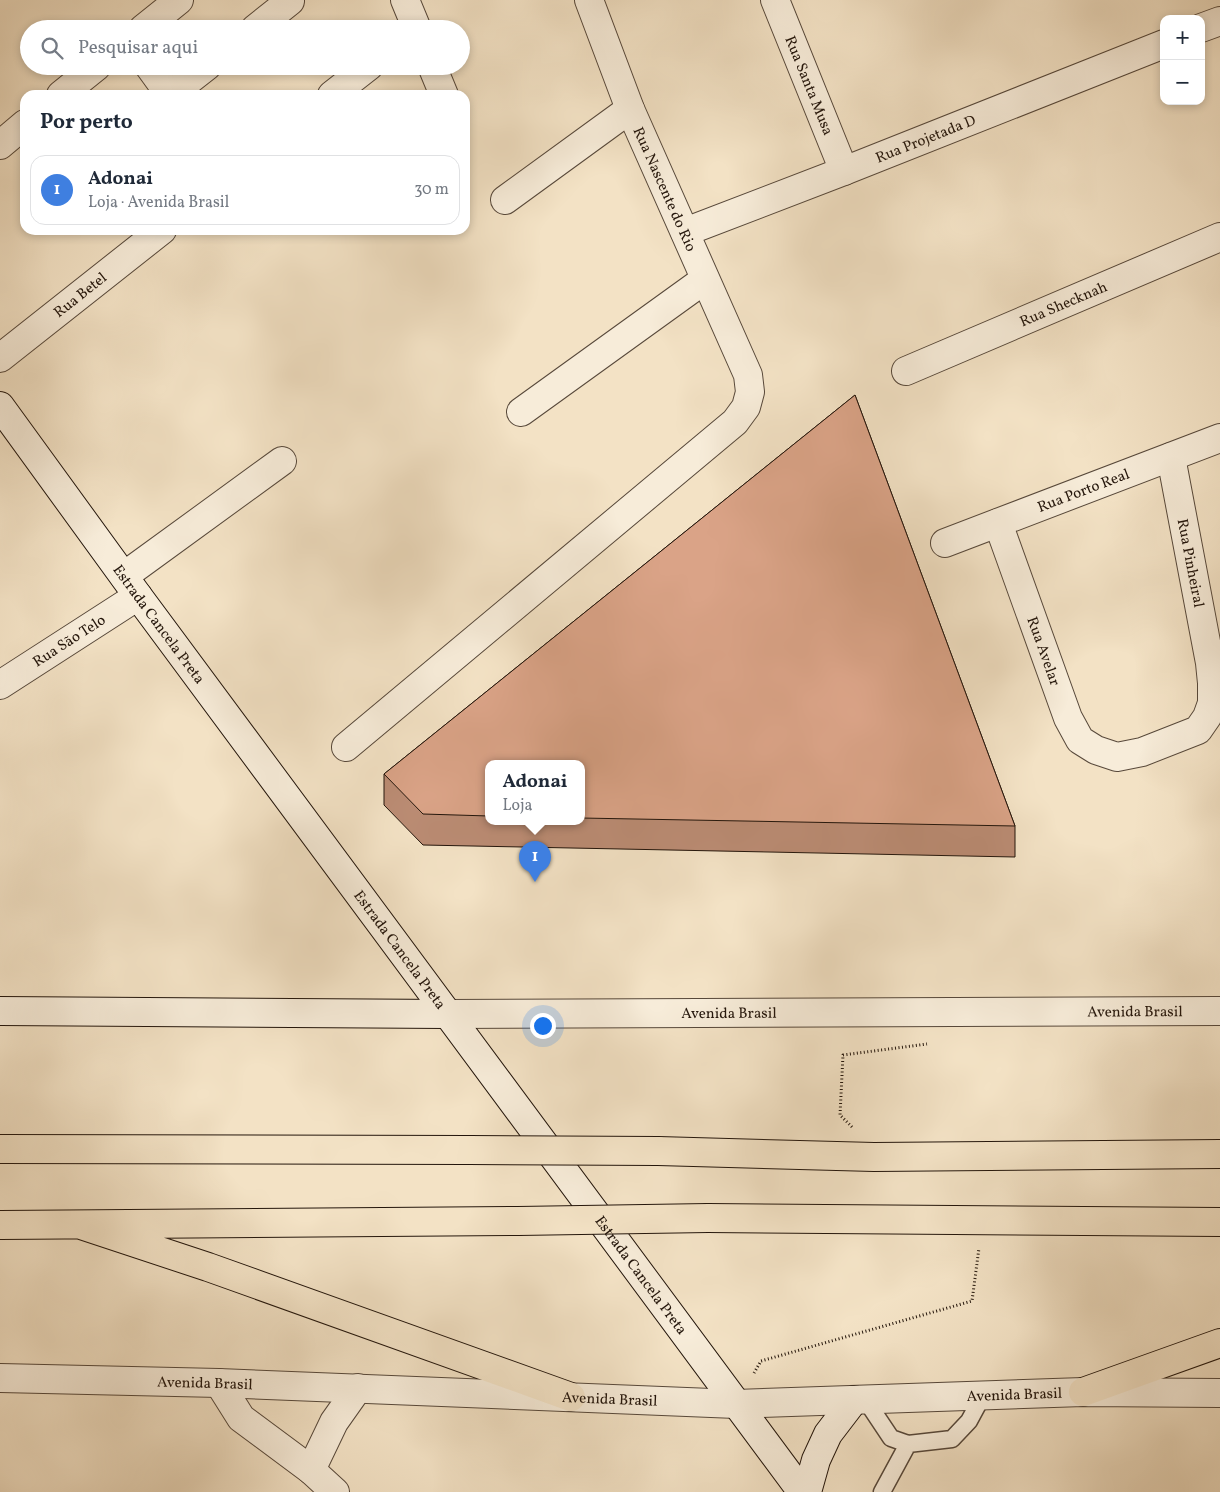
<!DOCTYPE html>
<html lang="pt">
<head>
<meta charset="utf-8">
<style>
	:root { --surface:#fff; --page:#f6f6f7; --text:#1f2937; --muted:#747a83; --line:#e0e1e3; --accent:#0b8043 }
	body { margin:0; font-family:Vollkorn,serif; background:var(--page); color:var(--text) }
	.controls { position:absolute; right:15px; top:15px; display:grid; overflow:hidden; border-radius:10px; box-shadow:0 2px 8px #0003 }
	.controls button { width:45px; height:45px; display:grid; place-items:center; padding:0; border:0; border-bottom:1px solid var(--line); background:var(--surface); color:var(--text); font:25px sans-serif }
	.you { position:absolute; left:542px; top:1025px; width:18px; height:18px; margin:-12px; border:4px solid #fff; border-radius:50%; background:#1a73e8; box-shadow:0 0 0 8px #1a73e833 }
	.badge { display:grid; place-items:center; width:32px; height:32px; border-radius:50%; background:var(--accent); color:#fff; font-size:16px; font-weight:700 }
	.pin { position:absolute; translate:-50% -41px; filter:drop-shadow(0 1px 2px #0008) }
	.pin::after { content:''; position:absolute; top:26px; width:18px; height:15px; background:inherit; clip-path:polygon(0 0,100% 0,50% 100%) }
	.popup { position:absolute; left:485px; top:760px; width:100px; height:65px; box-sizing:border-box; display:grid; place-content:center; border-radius:10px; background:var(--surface); filter:drop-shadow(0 1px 4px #0005); font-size:16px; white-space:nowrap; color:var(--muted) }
	.popup b { font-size:19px; color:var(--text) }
	.popup::after { content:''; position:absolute; left:50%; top:100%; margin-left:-10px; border:10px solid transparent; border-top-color:var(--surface) }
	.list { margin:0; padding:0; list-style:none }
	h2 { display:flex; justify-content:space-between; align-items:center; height:65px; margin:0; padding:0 20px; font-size:21px }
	h2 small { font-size:16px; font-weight:400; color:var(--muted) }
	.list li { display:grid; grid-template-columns:32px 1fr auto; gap:15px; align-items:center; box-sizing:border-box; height:70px; margin:0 10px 10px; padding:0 10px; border:1px solid var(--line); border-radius:15px }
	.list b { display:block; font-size:19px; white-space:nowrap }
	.list p { margin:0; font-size:16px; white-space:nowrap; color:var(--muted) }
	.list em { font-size:16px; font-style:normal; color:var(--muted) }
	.icon { flex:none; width:28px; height:28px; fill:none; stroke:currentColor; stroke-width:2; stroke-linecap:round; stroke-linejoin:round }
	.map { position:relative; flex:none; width:1220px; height:1492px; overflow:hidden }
	.search { position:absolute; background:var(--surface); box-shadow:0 2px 8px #0003; left:20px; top:20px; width:450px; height:55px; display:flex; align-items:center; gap:12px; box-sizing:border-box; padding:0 18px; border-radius:28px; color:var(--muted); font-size:19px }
	.panel { position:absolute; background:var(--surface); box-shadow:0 2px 8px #0003; left:20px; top:90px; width:450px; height:145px; border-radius:15px }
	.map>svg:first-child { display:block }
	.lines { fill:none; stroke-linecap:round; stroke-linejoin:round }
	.lane-casing { stroke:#57483a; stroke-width:19 }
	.street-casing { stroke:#57483a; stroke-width:30 }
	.secondary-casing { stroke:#23150b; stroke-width:30 }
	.highway-casing { stroke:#23150b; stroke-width:30 }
	.path { stroke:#23150b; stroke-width:3; stroke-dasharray:1 2.5; stroke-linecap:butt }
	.lane { stroke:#f7ecd9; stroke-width:16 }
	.street { stroke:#f7ecd9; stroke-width:28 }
	.secondary { stroke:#f7ecd9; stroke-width:28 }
	.highway { stroke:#f3e2c5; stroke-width:28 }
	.highway-bridge-casing { stroke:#23150b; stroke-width:30; stroke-linecap:butt }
	.highway-bridge { stroke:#f3e2c5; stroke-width:28 }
	.wall { fill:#bb8c74; stroke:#23150b; fill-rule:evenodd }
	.building { fill:#daa387; stroke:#23150b }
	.labels { text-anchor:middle; stroke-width:4.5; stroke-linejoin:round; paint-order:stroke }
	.street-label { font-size:15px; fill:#23150b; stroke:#f7ecd9 }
</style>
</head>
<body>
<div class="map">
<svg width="1220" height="1492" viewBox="0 0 1220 1492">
	<rect width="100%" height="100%" fill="#f3e2c5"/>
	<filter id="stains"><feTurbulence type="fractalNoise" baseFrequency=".004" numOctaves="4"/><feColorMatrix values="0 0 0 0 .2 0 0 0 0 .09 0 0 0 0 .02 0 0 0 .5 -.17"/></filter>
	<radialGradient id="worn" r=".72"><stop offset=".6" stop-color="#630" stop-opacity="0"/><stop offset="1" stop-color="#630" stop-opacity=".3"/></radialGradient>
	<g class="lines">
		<defs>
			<path id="lane" d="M865,1399l26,39 17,6 44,-5 17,-18 14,-26
				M882,1492l26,-48"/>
			<g id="street">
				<path d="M405,0l12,29"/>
				<path id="s1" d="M775,0l69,171"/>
				<path d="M1201,28l19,-7"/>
				<path d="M143,29l36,-29"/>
				<path d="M255,29l35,-28"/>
				<path d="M149,66l21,29"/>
				<path d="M432,66l12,29"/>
				<path d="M61,95l36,-29"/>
				<path d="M170,95l37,-29"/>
				<path d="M332,95l37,-29"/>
				<path d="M0,145l25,-21"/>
				<path d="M505,200l125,-91"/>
				<path id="s2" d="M685,232l159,-61 320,-127"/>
				<path id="s3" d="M0,358l162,-128"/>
				<path id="s4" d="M906,371l314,-134"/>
				<path d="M521,412l183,-132"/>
				<path id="s5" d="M998,523l70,195 12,22 16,10 21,7 25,-5 56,-22 9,-13 5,-14v-20l-2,-20 -39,-206"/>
				<path id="s6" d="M945,543l275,-105"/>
				<path d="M124,576l158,-115"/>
				<path id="s7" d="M0,685l138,-89"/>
				<path d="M346,747l389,-325 11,-15 4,-15 -2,-17 -118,-266 -41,-109"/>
				<path id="s8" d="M447,1014l773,-3"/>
				<path id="s9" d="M0,1378l219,5 517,21 347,-12 137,1"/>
				<path d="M219,1383l22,35 70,52 24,22"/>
				<path d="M311,1470l23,-48 24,-34"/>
			</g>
			<g id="secondary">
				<path id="s10" d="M0,406l138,190 664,896"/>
				<path d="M0,1011l447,3"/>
				<path d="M807,1492l9,-32 12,-26 26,-34"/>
			</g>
			<path id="highway" d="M0,1149l469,1
				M658,1151l216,6 346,-3
				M708,1218l512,4
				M0,1225l518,-4
				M81,1225l127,42 363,130
				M1083,1392l137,-49"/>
		</defs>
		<use href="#lane" class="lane-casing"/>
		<use href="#street" class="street-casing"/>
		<use href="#secondary" class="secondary-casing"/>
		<use href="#highway" class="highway-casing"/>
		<path class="path" d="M852,1127l-12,-12 3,-60 84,-11
			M754,1373l7,-12 211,-60 7,-53"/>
		<use href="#lane" class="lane"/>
		<use href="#street" class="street"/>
		<use href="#secondary" class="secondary"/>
		<use href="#highway" class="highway"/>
		<defs>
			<path id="highway-bridge" d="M469,1150l189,1
				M518,1221l190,-3"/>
		</defs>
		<use href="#highway-bridge" class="highway-bridge-casing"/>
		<use href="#highway-bridge" class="highway-bridge"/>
	</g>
	<path class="wall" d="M855,395l160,431v31l-592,-12 -39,-40v-31zM489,763h92v58h-92z"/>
	<path class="building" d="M855,395l160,431 -434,-8v-55h-92v53l-66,-2 -39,-40z"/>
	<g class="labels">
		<g class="street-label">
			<text dy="5" stroke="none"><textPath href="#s1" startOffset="92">Rua Santa Musa</textPath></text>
			<text dy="5" stroke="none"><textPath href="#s2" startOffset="258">Rua Projetada D</textPath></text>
			<text transform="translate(665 189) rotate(66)" y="5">Rua Nascente do Rio</text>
			<text dy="5" stroke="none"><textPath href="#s3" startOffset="102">Rua Betel</textPath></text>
			<text dy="5" stroke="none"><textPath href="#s4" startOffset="171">Rua Shecknah</textPath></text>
			<text dy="5" stroke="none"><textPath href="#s6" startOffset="148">Rua Porto Real</textPath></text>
			<text transform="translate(1191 563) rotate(79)" y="5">Rua Pinheiral</text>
			<text dy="5" stroke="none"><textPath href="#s10" startOffset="270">Estrada Cancela Preta</textPath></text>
			<text dy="5" stroke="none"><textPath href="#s7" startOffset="82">Rua São Telo</textPath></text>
			<text dy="5" stroke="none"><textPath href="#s5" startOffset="136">Rua Avelar</textPath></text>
			<text dy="5" stroke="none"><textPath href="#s10" startOffset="675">Estrada Cancela Preta</textPath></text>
			<text dy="5" stroke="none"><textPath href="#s8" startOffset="688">Avenida Brasil</textPath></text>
			<text dy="5" stroke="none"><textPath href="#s8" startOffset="282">Avenida Brasil</textPath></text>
			<text dy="5" stroke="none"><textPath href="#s10" startOffset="1080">Estrada Cancela Preta</textPath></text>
			<text dy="5" stroke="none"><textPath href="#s9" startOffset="205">Avenida Brasil</textPath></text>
			<text dy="5" stroke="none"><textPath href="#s9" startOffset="1015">Avenida Brasil</textPath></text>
			<text dy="5" stroke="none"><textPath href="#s9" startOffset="610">Avenida Brasil</textPath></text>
		</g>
	</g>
	<rect width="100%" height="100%" filter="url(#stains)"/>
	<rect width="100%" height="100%" fill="url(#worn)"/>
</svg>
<div class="controls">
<button>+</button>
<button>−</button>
</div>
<div class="you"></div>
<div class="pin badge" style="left:535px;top:882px;background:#3f7fe0">1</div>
<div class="popup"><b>Adonai</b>Loja</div>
<div class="search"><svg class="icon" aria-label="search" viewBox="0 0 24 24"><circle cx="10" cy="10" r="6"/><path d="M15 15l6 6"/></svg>Pesquisar aqui</div>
<section class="panel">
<h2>Por perto<small></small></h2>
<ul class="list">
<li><span class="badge" style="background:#3f7fe0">1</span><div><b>Adonai</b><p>Loja · Avenida Brasil</p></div><em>30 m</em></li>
</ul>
</section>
</div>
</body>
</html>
